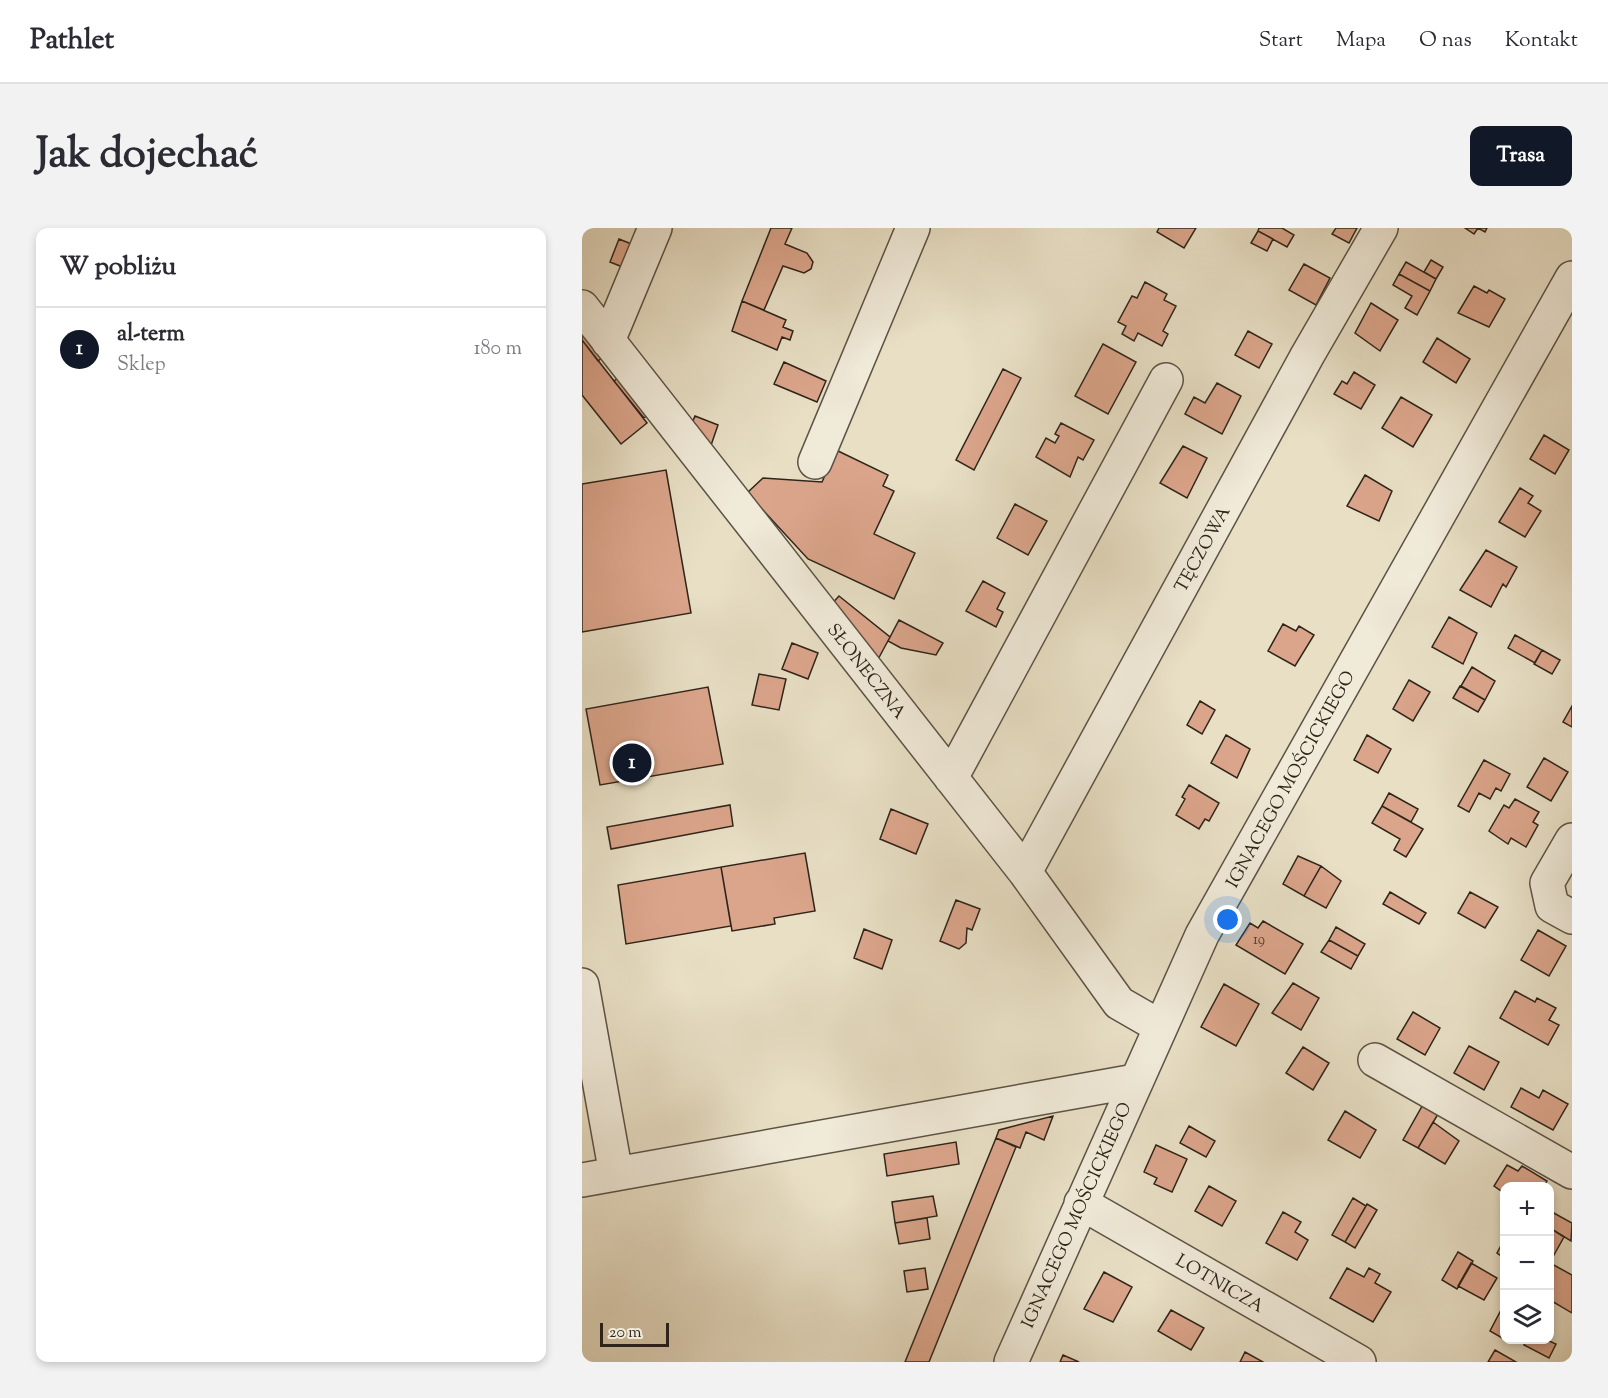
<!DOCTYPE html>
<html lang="pl">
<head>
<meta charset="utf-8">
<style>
	:root { --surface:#fff; --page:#f2f2f3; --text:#2b2b33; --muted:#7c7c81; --line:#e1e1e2; --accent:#111827 }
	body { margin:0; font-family:"Sorts Mill Goudy",serif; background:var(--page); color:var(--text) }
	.controls { position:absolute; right:18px; bottom:18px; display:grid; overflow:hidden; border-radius:12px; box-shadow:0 3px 9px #0003 }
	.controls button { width:54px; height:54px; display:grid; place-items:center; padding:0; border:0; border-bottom:2px solid var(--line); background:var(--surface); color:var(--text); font:30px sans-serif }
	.scale { position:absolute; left:18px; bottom:15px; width:69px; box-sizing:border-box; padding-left:6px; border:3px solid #2e241a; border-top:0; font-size:16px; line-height:21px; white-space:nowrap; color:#2e241a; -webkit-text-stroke:4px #f0ead9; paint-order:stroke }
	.you { position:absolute; left:646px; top:692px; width:21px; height:21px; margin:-15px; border:4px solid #fff; border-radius:50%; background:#1a73e8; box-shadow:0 0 0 9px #1a73e833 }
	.badge { display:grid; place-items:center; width:39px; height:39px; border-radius:50%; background:var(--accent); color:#fff; font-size:20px; font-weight:700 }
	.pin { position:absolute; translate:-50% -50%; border:3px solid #fff; box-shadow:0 2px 6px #0006 }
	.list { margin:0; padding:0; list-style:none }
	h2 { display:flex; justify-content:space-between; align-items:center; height:78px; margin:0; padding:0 24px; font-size:26px }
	h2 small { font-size:20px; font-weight:400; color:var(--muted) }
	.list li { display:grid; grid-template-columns:39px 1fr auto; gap:18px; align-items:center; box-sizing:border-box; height:84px; padding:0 24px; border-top:2px solid var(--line) }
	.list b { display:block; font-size:22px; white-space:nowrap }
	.list p { margin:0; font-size:20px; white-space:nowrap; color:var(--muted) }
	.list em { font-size:20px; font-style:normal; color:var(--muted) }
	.icon { flex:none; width:33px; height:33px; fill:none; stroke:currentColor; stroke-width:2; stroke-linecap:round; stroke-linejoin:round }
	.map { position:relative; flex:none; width:990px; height:1134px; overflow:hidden; border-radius:12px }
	header { display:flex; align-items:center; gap:36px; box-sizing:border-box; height:84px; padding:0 30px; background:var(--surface); border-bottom:2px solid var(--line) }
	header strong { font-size:28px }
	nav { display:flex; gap:33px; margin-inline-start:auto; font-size:21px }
	.intro { display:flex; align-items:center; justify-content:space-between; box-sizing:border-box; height:144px; padding:0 36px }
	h1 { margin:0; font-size:42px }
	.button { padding:15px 27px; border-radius:12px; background:var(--accent); color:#fff; font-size:21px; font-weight:700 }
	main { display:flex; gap:36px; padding:0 36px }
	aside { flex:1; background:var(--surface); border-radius:12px; box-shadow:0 3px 9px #0003 }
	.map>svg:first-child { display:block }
	.building { fill:#dba58b; stroke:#2e241a; stroke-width:1.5 }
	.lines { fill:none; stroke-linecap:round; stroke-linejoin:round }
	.minor-casing { stroke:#5c5345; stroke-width:36 }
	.minor { stroke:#f0ead9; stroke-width:33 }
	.labels { text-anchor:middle; stroke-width:4.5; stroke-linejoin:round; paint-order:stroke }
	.number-label { font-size:15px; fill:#594436 }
	.street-label { font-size:18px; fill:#2e241a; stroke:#f0ead9 }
</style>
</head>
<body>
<header>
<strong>Pathlet</strong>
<nav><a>Start</a><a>Mapa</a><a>O nas</a><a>Kontakt</a></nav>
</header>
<div class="intro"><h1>Jak dojechać</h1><a class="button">Trasa</a></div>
<main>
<aside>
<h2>W pobliżu<small></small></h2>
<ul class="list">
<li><span class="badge">1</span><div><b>al-term</b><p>Sklep</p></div><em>180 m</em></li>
</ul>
</aside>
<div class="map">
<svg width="990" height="1134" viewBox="0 0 990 1134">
	<rect width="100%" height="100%" fill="#e8dfc5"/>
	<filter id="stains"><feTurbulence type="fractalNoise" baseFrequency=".00333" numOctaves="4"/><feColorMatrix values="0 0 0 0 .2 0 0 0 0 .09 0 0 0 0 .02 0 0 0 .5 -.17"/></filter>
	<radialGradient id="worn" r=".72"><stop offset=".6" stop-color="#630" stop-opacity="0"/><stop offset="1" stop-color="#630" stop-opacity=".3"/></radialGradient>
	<path class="building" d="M189,0h21l-7,16 22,9 6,9 -2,7 -7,4 -21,-7 -19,44 -22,-9z
		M577,0h37l-12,20 -27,-16z
		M677,0h23l12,7 -7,12 -29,-16z
		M754,0h21l-8,15 -17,-9z
		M883,0h22l-2,4 -7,-4 -4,6z
		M676,3l15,8 -6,12 -16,-8z
		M37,11l15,6 -9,23 -15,-6z
		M849,32l12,7 -7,12 -12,-7z
		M824,34l30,17 -6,12 -31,-17z
		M722,36l26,14 -14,27 -27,-15z
		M817,46l31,17 -13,24 -12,-7 7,-12 -19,-11z
		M563,54l22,12 -3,6 12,6 -13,25 5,3 -6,12 -24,-13 -4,8 -12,-7 4,-8 -8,-4 14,-26 5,2z
		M892,58l13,7 2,-3 16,9 -16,28 -31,-14z
		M160,73l44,19 -3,7 10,4 -3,9 -8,-3 -5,13 -45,-19z
		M789,75l27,17 -18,31 -25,-18z
		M0,94l25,32 -9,7 -16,-21z
		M666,103l24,13 -13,24 -24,-13z
		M855,110l33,21 -14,24 -33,-21z
		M0,112l65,83 -26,21 -39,-49z
		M521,116l33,18 -28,52 -33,-18z
		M202,134l42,19 -9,21 -43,-18z
		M421,141l18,9 -47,92 -18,-10z
		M772,144l21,13 -14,24 -27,-15 8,-13 5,3z
		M41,146l30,37 -9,7 -30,-37z
		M635,155l24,13 -19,38 -37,-20 9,-17 11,6z
		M819,169l31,18 -19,32 -31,-19z
		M113,188l23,9 -10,29 -19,-24z
		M479,195l33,17 -11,20 -5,-3 -8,20 -34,-20 10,-19 9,5 4,-7 -4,-2z
		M962,207l25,15 -14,24 -25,-15z
		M601,218l24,12 -20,40 -27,-15z
		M254,222l52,25 -5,11 11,5 -20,43 41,19 -21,46 -86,-40 -61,-66 16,-15 59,4z
		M84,242l25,143 -109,19v-148z
		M783,247l27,16 -13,30 -32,-15z
		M938,260l13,8 -5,7 13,8 -16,26 -26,-15z
		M433,276l32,17 -19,34 -31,-17z
		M904,322l31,17 -11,20 -3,-3 -12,23 -31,-17z
		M401,353l22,12 -8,16 6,3 -7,15 -30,-16z
		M257,368l51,41 -15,28 -46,-58z
		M867,389l28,16 -14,31 -31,-17z
		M317,392l44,23 -7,12 -35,-7 -13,-7z
		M701,396l13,7 3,-5 15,9 -19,31 -27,-15z
		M933,407l27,15 -7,13 -27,-15z
		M210,415l26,10 -10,26 -26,-10z
		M960,422l18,10 -8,14 -18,-10z
		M890,439l23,14 -10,19 -24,-14z
		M177,446l27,5 -7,31 -27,-5z
		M827,452l21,12 -17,29 -20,-12z
		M878,458l25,14 -7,12 -25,-14z
		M126,459l15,77 -123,21 -14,-76z
		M618,473l15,9 -13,24 -15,-9z
		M990,478v21l-9,-5z
		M644,507l24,14 -13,29 -26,-15z
		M785,507l24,14 -13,24 -24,-13z
		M962,530l24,14 -17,29 -24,-14z
		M902,532l26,14 -9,17 -5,-3 -6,11 -11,-6 -10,19 -11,-6z
		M607,557l30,18 -10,18 -4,-2 -6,10 -23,-14 9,-16 -3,-2z
		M807,565l29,16 -7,13 -29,-16z
		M933,571l24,13 -6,10 5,3 -12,22 -15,-9 -3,6 -19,-13 15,-26 5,3z
		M148,577l3,21 -122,23 -4,-22z
		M800,578l41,23 -17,28 -12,-7 6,-11 -28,-16z
		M309,581l37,15 -12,30 -36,-15z
		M223,625l10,58 -41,7 1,6 -43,7 -11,-64z
		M716,628l23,10 -17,30 -21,-12z
		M739,638l20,15 -15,27 -22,-12z
		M139,639l10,59 -105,18 -8,-59z
		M808,664l36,21 -7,11 -36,-20z
		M888,664l28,15 -13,21 -27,-15z
		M374,672l24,9 -8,21 -5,-2 -1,15 -7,6 -19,-8z
		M681,693l40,23 -18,30 -49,-29 14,-22 8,5z
		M754,699l29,17 -7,12 -29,-16z
		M282,701l28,11 -10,29 -28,-11z
		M956,702l28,16 -17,30 -28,-16z
		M747,712l29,16 -7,13 -30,-17z
		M711,755l26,15 -18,32 -29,-17z
		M642,756l35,20 -23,42 -35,-19z
		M933,763l20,11 2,-4 19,10 -7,12 10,5 -11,20 -48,-27z
		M831,784l27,16 -15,27 -28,-16z
		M887,818l30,16 -15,28 -30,-17z
		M721,819l26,16 -16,27 -27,-17z
		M939,860l18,10 4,-8 25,14 -15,26 -42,-23z
		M843,873l16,8 -23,39 -15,-8z
		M763,883l31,19 -16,28 -32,-18z
		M471,888l-9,24 -18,-8 -6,16 -24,-10 3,-8z
		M851,894l26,19 -14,23 -27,-16z
		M607,898l26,15 -9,16 -26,-14z
		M414,910l20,9 -87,215h-24z
		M374,914l3,22 -72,12 -3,-22z
		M574,917l31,14 -15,33 -18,-8 3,-6 -13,-6z
		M925,937l11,6 4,-5 25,15 -3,5h-40v7l-10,-7z
		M627,958l27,15 -14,25 -27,-15z
		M351,968l4,20 -42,7 -3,-21z
		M771,970l13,8 -21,36 -13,-7z
		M785,976l10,6 -22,38 -10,-6z
		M701,984l18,10 -6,10 13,8 -11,20 -31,-17z
		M970,984l20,11 -1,18 -21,-13z
		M345,990l3,21 -31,5 -4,-21z
		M968,1000l14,9 -14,25z
		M922,1012v18l-7,-5z
		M876,1024l15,9 -16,28 -15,-9z
		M889,1035l26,15 -13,22 -26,-14z
		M968,1035l22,12v38l-22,-13z
		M343,1040l3,21 -21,3 -3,-21z
		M765,1040l17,9 5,-9 11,6 -5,9 16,9 -18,30 -43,-24z
		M522,1044l28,15 -19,35 -29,-13z
		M589,1082l33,18 -13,22 -33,-19z
		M919,1082l3,2v21l-2,5 -12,-7z
		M945,1112h20l9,4 -7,14 -25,-13z
		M913,1122l21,12h-28z
		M663,1124l18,10h-23z
		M481,1127l16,7h-19z"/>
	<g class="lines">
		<defs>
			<path id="minor" d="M0,79l443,565 94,131 40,23
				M26,113l47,-113
				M233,234l98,-234
				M369,550l215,-398
				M990,612l-25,43 5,23 20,11
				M443,644l282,-516 74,-128
				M0,757l34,189
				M793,832l197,112
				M0,952l553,-99
				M499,975l278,159
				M429,1134l191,-427 370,-657"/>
		</defs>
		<use href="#minor" class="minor-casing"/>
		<use href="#minor" class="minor"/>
	</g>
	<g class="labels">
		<g class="number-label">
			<text x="677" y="716">19</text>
		</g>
		<g class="street-label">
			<text transform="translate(620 321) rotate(-61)" y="6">TĘCZOWA</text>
			<text transform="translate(285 443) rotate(52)" y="6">SŁONECZNA</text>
			<text transform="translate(708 551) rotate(-61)" y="6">IGNACEGO MOŚCICKIEGO</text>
			<text transform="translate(494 987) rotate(-66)" y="6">IGNACEGO MOŚCICKIEGO</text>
			<text transform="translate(638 1055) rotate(30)" y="6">LOTNICZA</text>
		</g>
	</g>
	<rect width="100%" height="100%" filter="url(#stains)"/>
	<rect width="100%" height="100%" fill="url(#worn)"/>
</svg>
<div class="controls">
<button>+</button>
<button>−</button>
<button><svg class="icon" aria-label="layers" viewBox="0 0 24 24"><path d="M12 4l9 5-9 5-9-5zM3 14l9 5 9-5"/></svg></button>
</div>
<div class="scale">20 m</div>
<div class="you"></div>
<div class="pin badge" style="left:50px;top:535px">1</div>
</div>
</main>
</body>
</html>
